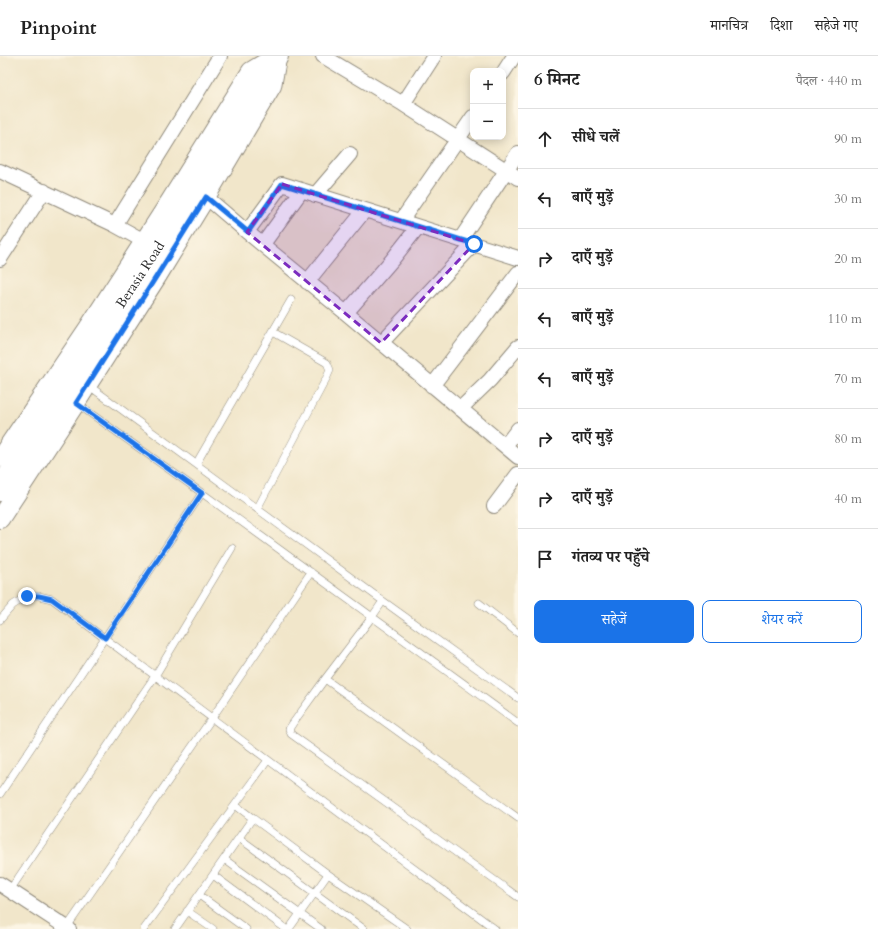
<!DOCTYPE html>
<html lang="hi">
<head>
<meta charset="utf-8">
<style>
	:root { --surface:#fff; --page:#f6f6f6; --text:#222; --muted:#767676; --line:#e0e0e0; --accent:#1a73e8 }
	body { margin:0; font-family:Cardo,"Noto Serif Devanagari",serif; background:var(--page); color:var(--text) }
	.controls { position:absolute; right:12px; top:12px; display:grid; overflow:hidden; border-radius:8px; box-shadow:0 2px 10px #0003 }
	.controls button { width:36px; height:36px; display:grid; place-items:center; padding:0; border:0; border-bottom:1px solid var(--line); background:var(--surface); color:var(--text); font:20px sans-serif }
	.stop { position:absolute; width:12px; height:12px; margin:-9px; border:3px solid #1a73e8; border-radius:50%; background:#fff }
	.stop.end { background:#1a73e8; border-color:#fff; box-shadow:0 1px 4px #0008 }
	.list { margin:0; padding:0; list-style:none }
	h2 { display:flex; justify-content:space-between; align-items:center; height:52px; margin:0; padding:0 16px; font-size:17px }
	h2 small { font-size:13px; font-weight:400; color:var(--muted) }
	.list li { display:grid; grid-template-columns:26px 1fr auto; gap:12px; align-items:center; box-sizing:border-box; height:60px; padding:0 16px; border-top:1px solid var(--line) }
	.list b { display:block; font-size:15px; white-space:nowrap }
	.list em { font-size:13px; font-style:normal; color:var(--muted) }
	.actions { display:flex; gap:8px; padding:12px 16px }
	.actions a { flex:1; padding:9px 0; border:1px solid var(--accent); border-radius:8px; text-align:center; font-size:14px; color:var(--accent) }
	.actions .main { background:var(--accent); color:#fff }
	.icon { flex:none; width:22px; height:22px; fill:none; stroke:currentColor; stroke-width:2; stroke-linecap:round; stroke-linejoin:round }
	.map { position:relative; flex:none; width:518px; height:873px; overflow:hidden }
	header { display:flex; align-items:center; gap:24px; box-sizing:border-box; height:56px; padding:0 20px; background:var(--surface); border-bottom:1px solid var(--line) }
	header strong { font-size:19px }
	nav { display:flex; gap:22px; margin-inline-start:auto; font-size:14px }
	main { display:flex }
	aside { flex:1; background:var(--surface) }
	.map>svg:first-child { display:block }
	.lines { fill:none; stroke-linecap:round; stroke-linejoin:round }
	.service-casing { stroke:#8e887a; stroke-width:8 }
	.minor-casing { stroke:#8e887a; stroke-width:16 }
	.tertiary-casing { stroke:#8e887a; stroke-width:20 }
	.primary-casing { stroke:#8e887a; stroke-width:24 }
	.service { stroke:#fff; stroke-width:7 }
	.minor { stroke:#fff; stroke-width:14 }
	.tertiary { stroke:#fff; stroke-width:18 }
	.primary { stroke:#fff; stroke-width:22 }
	.route { stroke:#1a73e8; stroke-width:5 }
	.marked { fill:#7b2cbf; fill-opacity:0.2; stroke:#7b2cbf; stroke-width:3; stroke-dasharray:8 5; stroke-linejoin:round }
	.labels { text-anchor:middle; stroke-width:4; stroke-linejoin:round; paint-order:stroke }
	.street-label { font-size:14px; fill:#2b2b2b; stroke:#fcf5e5 }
</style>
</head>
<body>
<header>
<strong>Pinpoint</strong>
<nav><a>मानचित्र</a><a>दिशा</a><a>सहेजे गए</a></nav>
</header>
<main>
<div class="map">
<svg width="518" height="873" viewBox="0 0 518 873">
	<rect width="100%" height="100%" fill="#fcf5e5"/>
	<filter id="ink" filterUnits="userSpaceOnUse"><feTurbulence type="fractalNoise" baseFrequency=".025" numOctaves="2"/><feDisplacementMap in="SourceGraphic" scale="8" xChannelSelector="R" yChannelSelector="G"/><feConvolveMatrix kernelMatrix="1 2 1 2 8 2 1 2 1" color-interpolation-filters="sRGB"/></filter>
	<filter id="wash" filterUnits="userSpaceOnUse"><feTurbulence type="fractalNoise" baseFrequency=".012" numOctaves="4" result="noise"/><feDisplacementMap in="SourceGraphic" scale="16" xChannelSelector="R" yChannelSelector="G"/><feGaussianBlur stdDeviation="0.9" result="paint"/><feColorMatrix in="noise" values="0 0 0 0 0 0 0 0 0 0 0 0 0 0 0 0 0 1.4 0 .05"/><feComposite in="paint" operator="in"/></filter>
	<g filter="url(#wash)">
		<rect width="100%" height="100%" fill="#f1e6ca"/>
	</g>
	<g filter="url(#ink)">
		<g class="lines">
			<defs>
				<path id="service" d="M88,329l295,216 135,97
					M76,347l126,90 316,230
					M196,408l95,-164
					M257,453l70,-132 3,-7 -3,-7 -54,-31
					M383,545l-11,16 -47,62 -32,44 -4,6 2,5 227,163
					M479,547l39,30
					M0,564l13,-15 14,-9h12l13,3 443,330
					M325,623l193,139
					M0,738l202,-301
					M235,749l93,69 79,55
					M239,782l125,91
					M224,803l97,70
					M213,819l73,54
					M10,834l145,-214 77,-128
					M199,839l47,34
					M187,855l26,18
					M67,871l145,-209 99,-146
					M144,873l124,-169
					M175,873l77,-110
					M289,873l39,-55"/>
				<path id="minor" d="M323,0l80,48 115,74
					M503,17l11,-17
					M403,48l31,-48
					M0,115l115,54 29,16
					M315,139l35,-41
					M206,141l41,35 99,81 172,144
					M401,165l72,-104
					M115,169l105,-169
					M247,176l35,-48 236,74
					M460,184l58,-87
					M263,188l39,-54
					M0,203l44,-68
					M307,226l58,-72
					M346,257l46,-53 26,-33
					M381,287l93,-99
					M432,330l86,-113
					M460,353l30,-29 28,-33
					M505,390l13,-17
					M494,450l24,-32
					M0,828l69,45"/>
				<path id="tertiary" d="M0,402l88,-130 82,-127 81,-130 25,-15
					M0,463l76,-116 81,-126 49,-80 66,-111 5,-27"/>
				<g id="primary">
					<path id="s1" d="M0,434l62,-98 96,-145 119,-191"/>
				</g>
			</defs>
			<use href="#service" class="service-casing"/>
			<use href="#minor" class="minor-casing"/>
			<use href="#tertiary" class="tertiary-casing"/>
			<use href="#primary" class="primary-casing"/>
			<use href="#service" class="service"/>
			<use href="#minor" class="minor"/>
			<use href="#tertiary" class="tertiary"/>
			<use href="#primary" class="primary"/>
		</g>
	</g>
	<g class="lines" filter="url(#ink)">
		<path class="route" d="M27,540h12l13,3 53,39 97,-145 -126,-90 80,-126 50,-80 42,35 34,-48 192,60"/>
	</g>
	<path class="marked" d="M282,128l192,60 -93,99 -134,-111z"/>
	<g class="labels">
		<g class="street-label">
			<text dy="5" stroke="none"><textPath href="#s1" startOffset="257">Berasia Road</textPath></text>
		</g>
	</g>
</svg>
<div class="controls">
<button>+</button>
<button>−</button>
</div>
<div class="stop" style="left:474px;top:188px"></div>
<div class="stop end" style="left:27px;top:540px"></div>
</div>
<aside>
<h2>6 मिनट<small>पैदल · 440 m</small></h2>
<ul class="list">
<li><svg class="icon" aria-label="ahead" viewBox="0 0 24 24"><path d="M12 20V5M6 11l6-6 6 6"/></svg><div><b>सीधे चलें</b></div><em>90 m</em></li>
<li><svg class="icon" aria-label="left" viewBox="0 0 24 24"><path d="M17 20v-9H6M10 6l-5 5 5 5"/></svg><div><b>बाएँ मुड़ें</b></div><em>30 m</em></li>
<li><svg class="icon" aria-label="right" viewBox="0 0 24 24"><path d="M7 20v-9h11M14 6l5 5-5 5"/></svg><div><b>दाएँ मुड़ें</b></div><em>20 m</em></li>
<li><svg class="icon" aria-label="left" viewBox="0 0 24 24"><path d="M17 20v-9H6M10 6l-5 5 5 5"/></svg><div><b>बाएँ मुड़ें</b></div><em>110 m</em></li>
<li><svg class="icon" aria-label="left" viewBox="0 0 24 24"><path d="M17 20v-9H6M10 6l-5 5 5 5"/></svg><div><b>बाएँ मुड़ें</b></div><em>70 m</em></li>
<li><svg class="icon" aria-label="right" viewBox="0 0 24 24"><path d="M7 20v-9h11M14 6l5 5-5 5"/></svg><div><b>दाएँ मुड़ें</b></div><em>80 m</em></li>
<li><svg class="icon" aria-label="right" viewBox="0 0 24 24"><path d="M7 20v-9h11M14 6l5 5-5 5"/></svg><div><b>दाएँ मुड़ें</b></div><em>40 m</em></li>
<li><svg class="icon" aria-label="arrive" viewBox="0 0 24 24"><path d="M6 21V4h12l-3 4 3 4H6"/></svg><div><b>गंतव्य पर पहुँचे</b></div></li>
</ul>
<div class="actions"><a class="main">सहेजें</a><a>शेयर करें</a></div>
</aside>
</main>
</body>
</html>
